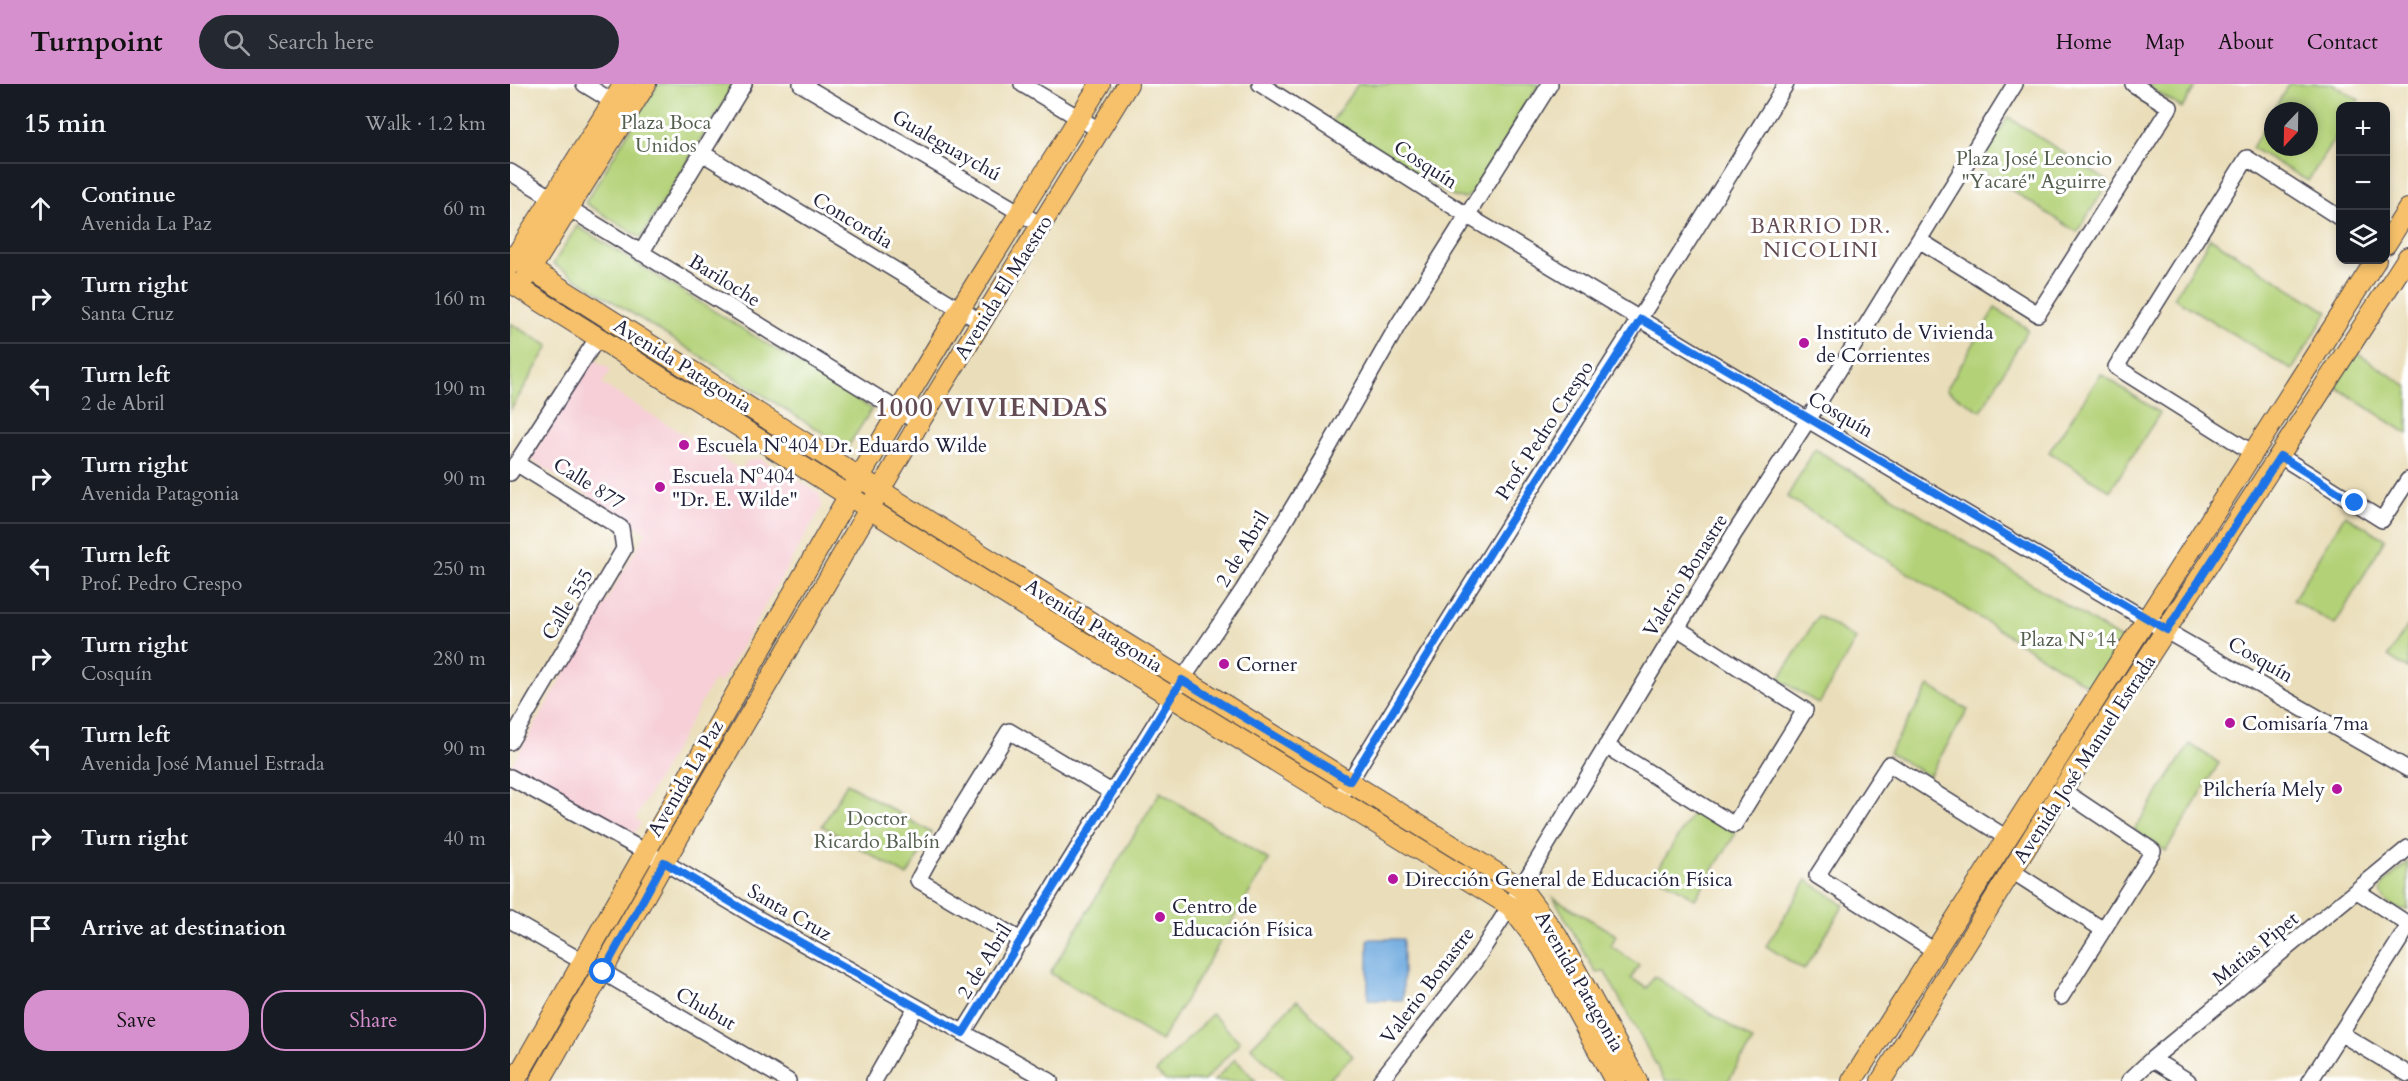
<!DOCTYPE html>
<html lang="en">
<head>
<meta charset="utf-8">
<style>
	:root { --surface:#171b24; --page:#242831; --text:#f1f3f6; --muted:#9ea1a6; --line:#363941; --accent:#d690ce }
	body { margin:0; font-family:Cardo,serif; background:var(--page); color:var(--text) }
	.controls { position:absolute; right:18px; top:18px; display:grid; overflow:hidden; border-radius:12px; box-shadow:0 3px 9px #0003 }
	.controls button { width:54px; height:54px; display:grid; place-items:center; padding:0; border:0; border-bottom:2px solid var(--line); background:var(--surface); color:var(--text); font:30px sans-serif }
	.compass { position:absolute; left:1754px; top:18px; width:54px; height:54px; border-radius:50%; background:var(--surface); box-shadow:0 3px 9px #0003; rotate:202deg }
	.stop { position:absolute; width:18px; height:18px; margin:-14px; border:4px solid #1a73e8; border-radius:50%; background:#fff }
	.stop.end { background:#1a73e8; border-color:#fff; box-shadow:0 2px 6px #0008 }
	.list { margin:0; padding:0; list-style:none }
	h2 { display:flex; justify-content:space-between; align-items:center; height:78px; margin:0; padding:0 24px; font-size:26px }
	h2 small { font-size:20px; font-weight:400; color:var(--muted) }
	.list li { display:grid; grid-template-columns:39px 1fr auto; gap:18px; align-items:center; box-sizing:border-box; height:90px; padding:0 24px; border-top:2px solid var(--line) }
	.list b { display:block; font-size:22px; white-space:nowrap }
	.list p { margin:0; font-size:20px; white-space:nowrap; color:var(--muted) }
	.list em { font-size:20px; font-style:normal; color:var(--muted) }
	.actions { display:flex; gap:12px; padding:18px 24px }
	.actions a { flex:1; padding:14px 0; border:2px solid var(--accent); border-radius:24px; text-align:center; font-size:21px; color:var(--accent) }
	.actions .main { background:var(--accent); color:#111 }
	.icon { flex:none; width:33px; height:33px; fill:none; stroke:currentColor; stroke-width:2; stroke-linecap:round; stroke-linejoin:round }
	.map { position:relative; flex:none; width:1898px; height:997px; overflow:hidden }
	header { display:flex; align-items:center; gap:36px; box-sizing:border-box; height:84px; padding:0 30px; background:var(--accent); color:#111 }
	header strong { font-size:28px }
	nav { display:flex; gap:33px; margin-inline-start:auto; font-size:21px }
	.search { width:420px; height:54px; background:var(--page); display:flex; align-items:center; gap:15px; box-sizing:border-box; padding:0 21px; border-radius:33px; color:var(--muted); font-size:22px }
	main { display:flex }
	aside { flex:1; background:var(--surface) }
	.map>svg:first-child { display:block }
	.built { fill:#f6cfd7 }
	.green { fill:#b3d177; stroke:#6a7a59; stroke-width:1.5 }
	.water { fill:#6faadf; stroke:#48668d; stroke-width:1.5 }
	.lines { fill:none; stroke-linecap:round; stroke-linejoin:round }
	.minor-casing { stroke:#403e4e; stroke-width:18 }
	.major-casing { stroke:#403e4e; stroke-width:22 }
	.minor { stroke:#fff; stroke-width:15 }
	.major { stroke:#f6c16b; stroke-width:20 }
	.route { stroke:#1a73e8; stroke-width:8 }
	.poi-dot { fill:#b5179e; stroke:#fff; stroke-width:2 }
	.labels { text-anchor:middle; stroke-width:6; stroke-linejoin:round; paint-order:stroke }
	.park-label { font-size:20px; fill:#555f50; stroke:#fff }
	.street-label { font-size:20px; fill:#22223b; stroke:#fff }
	.poi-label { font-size:20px; fill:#22223b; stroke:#fff; text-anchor:start }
	.neighbourhood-label { font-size:21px; letter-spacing:1.5px; fill:#624b52; stroke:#fff }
	.district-label { font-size:26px; font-weight:bold; letter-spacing:1.5px; fill:#624b52; stroke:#fff }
</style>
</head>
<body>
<header>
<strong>Turnpoint</strong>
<div class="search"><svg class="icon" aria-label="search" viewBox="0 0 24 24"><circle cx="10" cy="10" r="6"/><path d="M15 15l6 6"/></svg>Search here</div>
<nav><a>Home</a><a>Map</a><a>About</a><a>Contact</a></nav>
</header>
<main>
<aside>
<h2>15 min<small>Walk · 1.2 km</small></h2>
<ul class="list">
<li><svg class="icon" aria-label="ahead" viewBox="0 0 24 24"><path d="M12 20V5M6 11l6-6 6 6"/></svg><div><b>Continue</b><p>Avenida La Paz</p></div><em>60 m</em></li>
<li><svg class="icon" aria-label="right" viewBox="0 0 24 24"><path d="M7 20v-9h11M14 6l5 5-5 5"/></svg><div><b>Turn right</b><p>Santa Cruz</p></div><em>160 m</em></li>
<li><svg class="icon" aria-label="left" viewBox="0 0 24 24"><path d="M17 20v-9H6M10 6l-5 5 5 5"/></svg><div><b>Turn left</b><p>2 de Abril</p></div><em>190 m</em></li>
<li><svg class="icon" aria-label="right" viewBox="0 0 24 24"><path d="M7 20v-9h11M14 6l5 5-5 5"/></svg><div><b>Turn right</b><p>Avenida Patagonia</p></div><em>90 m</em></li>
<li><svg class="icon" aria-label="left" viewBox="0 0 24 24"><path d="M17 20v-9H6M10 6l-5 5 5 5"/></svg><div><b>Turn left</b><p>Prof. Pedro Crespo</p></div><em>250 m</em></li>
<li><svg class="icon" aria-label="right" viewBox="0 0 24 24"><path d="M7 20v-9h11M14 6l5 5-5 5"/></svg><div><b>Turn right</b><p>Cosquín</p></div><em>280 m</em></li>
<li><svg class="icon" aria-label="left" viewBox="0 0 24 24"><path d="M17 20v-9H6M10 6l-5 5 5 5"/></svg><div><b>Turn left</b><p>Avenida José Manuel Estrada</p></div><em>90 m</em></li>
<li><svg class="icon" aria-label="right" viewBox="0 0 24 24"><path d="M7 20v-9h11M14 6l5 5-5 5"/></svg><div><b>Turn right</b></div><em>40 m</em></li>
<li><svg class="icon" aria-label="arrive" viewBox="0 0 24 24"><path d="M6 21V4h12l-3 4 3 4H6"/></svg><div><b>Arrive at destination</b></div></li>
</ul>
<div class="actions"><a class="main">Save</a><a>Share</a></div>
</aside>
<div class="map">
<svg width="1898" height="997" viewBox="0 0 1898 997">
	<rect width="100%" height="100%" fill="#fff"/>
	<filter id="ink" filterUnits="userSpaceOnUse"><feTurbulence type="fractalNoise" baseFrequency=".0167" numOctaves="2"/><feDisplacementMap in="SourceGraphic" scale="12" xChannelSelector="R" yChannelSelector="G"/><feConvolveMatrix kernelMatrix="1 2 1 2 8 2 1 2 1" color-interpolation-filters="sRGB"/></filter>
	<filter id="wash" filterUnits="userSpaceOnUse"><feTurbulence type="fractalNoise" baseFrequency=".008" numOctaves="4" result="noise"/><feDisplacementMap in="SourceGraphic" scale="24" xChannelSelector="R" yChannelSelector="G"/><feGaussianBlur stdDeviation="1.35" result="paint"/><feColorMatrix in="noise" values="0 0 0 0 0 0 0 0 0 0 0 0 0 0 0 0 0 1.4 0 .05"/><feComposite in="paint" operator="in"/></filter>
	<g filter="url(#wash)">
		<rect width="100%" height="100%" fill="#eadeba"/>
		<path class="built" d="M82,274l19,12 -9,14 139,86 6,-9 12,-3 60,35 3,14 -102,177 -6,-4 -79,139 6,3 -7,12 -124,-66 136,-236 -116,-73z"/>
		<path class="green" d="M148,0h77l-94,154 -56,-35z
			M848,0h181l-65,108 -9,6 -11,-1 -123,-75z
			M1634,0h53l-15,24z
			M1779,0h43l27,16 -4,6h-15v24l-32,51 -56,-33 21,-37v36h36v-36h-36z
			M1498,33l101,65 -32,50 -100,-64z
			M67,142l295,183 -25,39 -294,-184z
			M1700,154l118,74 -36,58 -118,-72z
			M1485,224l33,21 -47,82 -35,-21z
			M0,239l39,23 -39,65z
			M1844,267l54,36v47l-75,-49z
			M1591,290l59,39 -50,78 -61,-39z
			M1305,365l309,192 -31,48 -306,-192z
			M1835,431l40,24 -50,86 -42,-25z
			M1308,532l38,23 -37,65 -40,-25z
			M1898,541v44l-20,-13z
			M1419,602l39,24 -39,66 -40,-23z
			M1680,660l29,19 -53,88 -32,-21z
			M337,699l85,50 -25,43 -85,-50z
			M650,708l109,68 -108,181 -111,-68z
			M1185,725l41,24 -41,66 -40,-25z
			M1898,778v47c-13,2 -26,-7 -27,-20l3,-6z
			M1297,796l37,25 -40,65 -38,-24z
			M1044,814l62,37 -5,11 28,19 -8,13 16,10 7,-12 99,65 -25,40h-63l-60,-109 -9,1z
			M787,916l56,56 -26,25h-41l-35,-34z
			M702,930l28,28 -36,39h-38l-10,-9z
			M725,975l21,22h-42z"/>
		<path class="water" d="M858,855h35v61h-35z"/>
	</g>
	<g filter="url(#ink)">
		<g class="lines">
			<defs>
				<path id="minor" d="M74,0l36,22
					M291,0l240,141
					M512,0l77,46
					M750,0l208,132 340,204 337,199 263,150
					M192,69l279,169
					M0,88l409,251
					M1409,156l119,74 132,-207 -37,-23
					M131,169l103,-169
					M1743,369l-137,-86 131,-209 93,60
					M1770,372l102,64 26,-40
					M0,389l88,-136
					M0,658l114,-193 -3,-21 -105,-65
					M1096,662l128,79 71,-115 -128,-82
					M0,693l154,85 95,57 291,162
					M829,715c145,-241 300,-475 447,-715
					M1502,787l90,58
					M1847,807l51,33
					M0,836l73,42
					M512,857l-104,-61 11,-20 80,-129 104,62
					M1425,867l-118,-75 72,-112 118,74
					M93,888l185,109
					M1551,913l92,-146 -91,-61
					M453,949l219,-353 61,-90 83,-138 72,-127 152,-241
					M1830,949l68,41
					M1642,975l36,22
					M364,997l42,-74
					M870,997l95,-120 35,-55 224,-372 74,-114 207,-336
					M1619,997l23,-22 256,-211
					M1800,997l98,-154"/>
				<path id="major" d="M1876,160l22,-35
					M0,172l469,297 542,335 36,48 80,145
					M0,181l114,-181
					M14,196l122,-196
					M0,198l461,291 539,333 32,42 73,133
					M5,997l334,-586 111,-186 140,-225
					M30,997l124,-219 255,-439 209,-339
					M1342,997l524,-821
					M1371,997l181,-291 346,-533"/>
			</defs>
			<use href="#minor" class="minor-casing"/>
			<use href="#major" class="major-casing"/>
			<use href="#minor" class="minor"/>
			<use href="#major" class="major"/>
		</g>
	</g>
	<g class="lines" filter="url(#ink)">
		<path class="route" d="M93,888l61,-110 95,57 204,114 219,-353 168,101 142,-231 149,-231 526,311 113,-174 75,47"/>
	</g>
	<g class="poi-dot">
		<circle cx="1294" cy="259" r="6"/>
		<circle cx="174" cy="361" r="6"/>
		<circle cx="150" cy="403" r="6"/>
		<circle cx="714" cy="580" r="6"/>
		<circle cx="1720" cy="639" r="6"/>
		<circle cx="1827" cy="705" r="6"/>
		<circle cx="883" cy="795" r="6"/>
		<circle cx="650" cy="833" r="6"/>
	</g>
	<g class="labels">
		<g class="park-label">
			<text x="156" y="45">Plaza Boca<tspan x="156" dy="23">Unidos</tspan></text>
			<text x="1524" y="81">Plaza José Leoncio<tspan x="1524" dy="23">"Yacaré" Aguirre</tspan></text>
			<text x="1558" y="562">Plaza N°14</text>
			<text x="367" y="741">Doctor<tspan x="367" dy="23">Ricardo Balbín</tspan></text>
		</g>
		<g class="street-label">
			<text transform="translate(437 61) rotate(30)" y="7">Gualeguaychú</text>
			<text transform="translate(916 80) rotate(33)" y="7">Cosquín</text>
			<text transform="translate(343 136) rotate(31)" y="7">Concordia</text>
			<text transform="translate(215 196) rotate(32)" y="7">Bariloche</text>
			<text transform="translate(493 203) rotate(-58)" y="7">Avenida El Maestro</text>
			<text transform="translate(173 281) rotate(32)" y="7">Avenida Patagonia</text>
			<text transform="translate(1331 330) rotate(30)" y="7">Cosquín</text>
			<text transform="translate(1034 346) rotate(-57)" y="7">Prof. Pedro Crespo</text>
			<text transform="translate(79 399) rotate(32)" y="7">Calle 877</text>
			<text transform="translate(732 465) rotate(-59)" y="7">2 de Abril</text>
			<text transform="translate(1175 491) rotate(-58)" y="7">Valerio Bonastre</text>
			<text transform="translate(57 520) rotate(-59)" y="7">Calle 555</text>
			<text transform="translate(584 541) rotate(32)" y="7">Avenida Patagonia</text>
			<text transform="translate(1751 575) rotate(30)" y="7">Cosquín</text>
			<text transform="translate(1574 675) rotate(-57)" y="7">Avenida José Manuel Estrada</text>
			<text transform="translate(175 694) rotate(-60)" y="7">Avenida La Paz</text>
			<text transform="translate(280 828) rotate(30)" y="7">Santa Cruz</text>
			<text transform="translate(1745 864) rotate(-39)" y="7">Matias Pipet</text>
			<text transform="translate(474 877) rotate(-58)" y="7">2 de Abril</text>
			<text transform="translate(1070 897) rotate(60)" y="7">Avenida Patagonia</text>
			<text transform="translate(917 901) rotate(-53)" y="7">Valerio Bonastre</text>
			<text transform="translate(196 924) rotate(30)" y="7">Chubut</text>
		</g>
		<g class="poi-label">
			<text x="1306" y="255">Instituto de Vivienda<tspan x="1306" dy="23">de Corrientes</tspan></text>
			<text x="186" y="368">Escuela Nº404 Dr. Eduardo Wilde</text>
			<text x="162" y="399">Escuela Nº404<tspan x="162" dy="23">"Dr. E. Wilde"</tspan></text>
			<text x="726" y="587">Corner</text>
			<text x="1732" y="646">Comisaría 7ma</text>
			<text x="1815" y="712" text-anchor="end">Pilchería Mely</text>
			<text x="895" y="802">Dirección General de Educación Física</text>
			<text x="662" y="829">Centro de<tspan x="662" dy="23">Educación Física</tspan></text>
		</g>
		<g class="neighbourhood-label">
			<text x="1311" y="149">BARRIO DR.<tspan x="1311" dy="24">NICOLINI</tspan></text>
		</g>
		<g class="district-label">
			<text x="482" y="332">1000 VIVIENDAS</text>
		</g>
	</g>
</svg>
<div class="controls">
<button>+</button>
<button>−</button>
<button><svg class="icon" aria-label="layers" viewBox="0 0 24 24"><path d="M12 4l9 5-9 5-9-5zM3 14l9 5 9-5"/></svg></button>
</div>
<svg class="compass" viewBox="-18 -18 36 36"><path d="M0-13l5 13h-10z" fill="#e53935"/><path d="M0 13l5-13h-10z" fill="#9ea1a6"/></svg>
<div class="stop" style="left:93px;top:888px"></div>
<div class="stop end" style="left:1845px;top:419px"></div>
</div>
</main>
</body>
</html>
